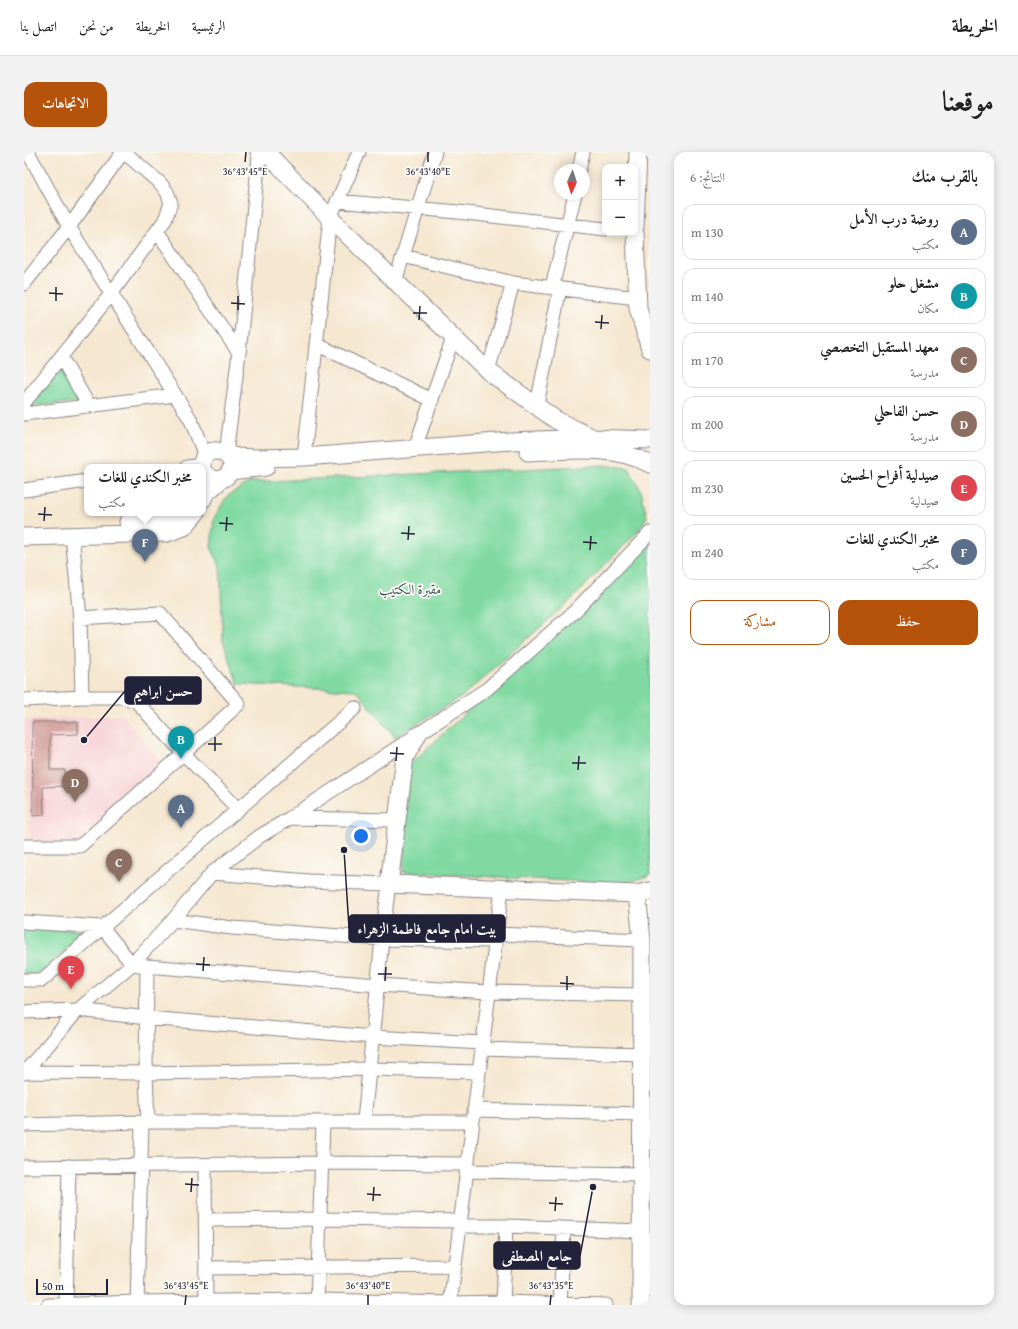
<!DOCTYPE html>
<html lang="ar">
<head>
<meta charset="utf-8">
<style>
	:root { --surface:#fff; --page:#f2f2f2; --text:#222; --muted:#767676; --line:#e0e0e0; --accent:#b45309 }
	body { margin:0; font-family:"Gentium Book Plus",Amiri,serif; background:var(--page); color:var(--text); direction:rtl }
	.controls { position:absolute; right:12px; top:12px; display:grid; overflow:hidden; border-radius:8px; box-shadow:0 2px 10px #0003 }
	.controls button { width:36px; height:36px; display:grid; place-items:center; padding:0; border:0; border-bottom:1px solid var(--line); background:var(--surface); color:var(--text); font:20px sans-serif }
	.compass { position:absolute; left:530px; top:12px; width:36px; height:36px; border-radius:50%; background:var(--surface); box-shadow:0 2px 10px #0003; rotate:183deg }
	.scale { position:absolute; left:12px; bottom:10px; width:72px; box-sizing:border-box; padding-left:4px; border:2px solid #22223b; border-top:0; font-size:11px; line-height:14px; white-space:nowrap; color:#22223b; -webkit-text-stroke:3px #fdfcf7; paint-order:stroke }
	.you { position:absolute; left:337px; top:684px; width:14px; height:14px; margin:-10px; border:3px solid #fff; border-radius:50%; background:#1a73e8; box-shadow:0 0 0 6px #1a73e833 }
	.badge { display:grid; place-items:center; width:26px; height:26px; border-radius:50%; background:var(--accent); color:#fff; font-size:13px; font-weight:700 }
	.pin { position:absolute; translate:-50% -33px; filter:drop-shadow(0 1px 2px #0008) }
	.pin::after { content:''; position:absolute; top:21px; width:14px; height:12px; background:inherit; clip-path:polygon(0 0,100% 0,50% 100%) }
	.popup { position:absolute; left:60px; top:312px; width:122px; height:52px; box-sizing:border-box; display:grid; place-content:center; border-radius:8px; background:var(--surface); filter:drop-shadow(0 1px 3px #0005); font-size:13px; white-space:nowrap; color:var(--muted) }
	.popup b { font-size:15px; color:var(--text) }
	.popup::after { content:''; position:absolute; left:50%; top:100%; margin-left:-8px; border:8px solid transparent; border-top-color:var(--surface) }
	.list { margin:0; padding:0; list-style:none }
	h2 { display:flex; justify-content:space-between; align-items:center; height:52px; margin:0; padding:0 16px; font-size:17px }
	h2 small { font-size:13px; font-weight:400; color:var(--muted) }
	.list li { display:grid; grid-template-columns:26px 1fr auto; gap:12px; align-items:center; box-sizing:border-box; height:56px; margin:0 8px 8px; padding:0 8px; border:1px solid var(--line); border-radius:12px }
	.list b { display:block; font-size:15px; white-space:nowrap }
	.list p { margin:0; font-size:13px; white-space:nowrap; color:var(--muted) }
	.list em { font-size:13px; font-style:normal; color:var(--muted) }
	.actions { display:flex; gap:8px; padding:12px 16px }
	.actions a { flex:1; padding:9px 0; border:1px solid var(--accent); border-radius:12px; text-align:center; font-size:14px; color:var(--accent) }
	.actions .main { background:var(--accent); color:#fff }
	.map { position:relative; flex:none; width:626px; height:1153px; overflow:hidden; direction:ltr; border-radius:12px }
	header { display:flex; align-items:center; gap:24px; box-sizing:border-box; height:56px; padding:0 20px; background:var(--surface); border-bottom:1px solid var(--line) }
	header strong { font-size:19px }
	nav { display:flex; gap:22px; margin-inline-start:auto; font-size:14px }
	.intro { display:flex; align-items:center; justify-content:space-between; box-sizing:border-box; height:96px; padding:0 24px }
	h1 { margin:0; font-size:28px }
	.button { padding:10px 18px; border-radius:12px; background:var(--accent); color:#fff; font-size:14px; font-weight:700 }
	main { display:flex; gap:24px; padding:0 24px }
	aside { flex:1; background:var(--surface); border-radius:12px; box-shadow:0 2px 10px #0003 }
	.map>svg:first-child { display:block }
	.built { fill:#f7cfd3 }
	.green { fill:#7fd9a0; stroke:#507e6e }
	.building { fill:#ce948f }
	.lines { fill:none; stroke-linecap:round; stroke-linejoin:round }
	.minor-casing { stroke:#8c8486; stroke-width:15 }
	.major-casing { stroke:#8c8486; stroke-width:19 }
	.minor { stroke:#fff; stroke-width:13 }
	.major { stroke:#fff; stroke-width:17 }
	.ticks { fill:none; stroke:#22223b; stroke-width:1.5 }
	.labels { text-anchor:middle; stroke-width:3.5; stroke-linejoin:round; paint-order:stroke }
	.park-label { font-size:14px; fill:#3e5959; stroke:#fdfcf7 }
	.ticks-label { font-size:10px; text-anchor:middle; fill:#22223b; stroke:#fdfcf7; stroke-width:3.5; stroke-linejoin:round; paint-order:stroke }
	.leader { fill:none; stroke:#22223b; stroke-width:1.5 }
	.callout-dot { fill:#22223b; stroke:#fdfcf7; stroke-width:1.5 }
	.callout { fill:#22223b; stroke:#22223b; stroke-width:1.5 }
	.callout-label { font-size:15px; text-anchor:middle; font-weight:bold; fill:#fff }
</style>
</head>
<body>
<header>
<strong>الخريطة</strong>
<nav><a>الرئيسية</a><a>الخريطة</a><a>من نحن</a><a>اتصل بنا</a></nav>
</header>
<div class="intro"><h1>موقعنا</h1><a class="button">الاتجاهات</a></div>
<main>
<aside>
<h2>بالقرب منك<small>النتائج: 6</small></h2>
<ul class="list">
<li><span class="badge" style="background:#5c6f8a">A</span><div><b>روضة درب الأمل</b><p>مكتب</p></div><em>130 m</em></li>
<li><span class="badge" style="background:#0f9aa8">B</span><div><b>مشغل حلو</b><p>مكان</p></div><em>140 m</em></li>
<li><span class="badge" style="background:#8d6e63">C</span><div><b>معهد المستقبل التخصصي</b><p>مدرسة</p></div><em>170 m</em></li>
<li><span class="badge" style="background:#8d6e63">D</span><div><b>حسن الفاحلي</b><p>مدرسة</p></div><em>200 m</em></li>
<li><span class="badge" style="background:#e0444e">E</span><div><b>صيدلية أفراح الحسين</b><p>صيدلية</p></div><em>230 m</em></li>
<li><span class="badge" style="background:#5c6f8a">F</span><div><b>مخبر الكندي للغات</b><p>مكتب</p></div><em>240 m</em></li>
</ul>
<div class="actions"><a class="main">حفظ</a><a>مشاركة</a></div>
</aside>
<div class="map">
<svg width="626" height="1153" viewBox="0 0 626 1153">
	<rect width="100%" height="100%" fill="#fdfcf7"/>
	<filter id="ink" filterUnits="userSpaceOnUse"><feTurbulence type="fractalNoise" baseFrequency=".025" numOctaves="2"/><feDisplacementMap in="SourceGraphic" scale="8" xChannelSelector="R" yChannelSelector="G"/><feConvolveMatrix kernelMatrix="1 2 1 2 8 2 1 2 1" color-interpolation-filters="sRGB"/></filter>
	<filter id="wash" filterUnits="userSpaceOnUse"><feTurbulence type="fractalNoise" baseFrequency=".012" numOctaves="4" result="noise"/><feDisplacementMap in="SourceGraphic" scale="16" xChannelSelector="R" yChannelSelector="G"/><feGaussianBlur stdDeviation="0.9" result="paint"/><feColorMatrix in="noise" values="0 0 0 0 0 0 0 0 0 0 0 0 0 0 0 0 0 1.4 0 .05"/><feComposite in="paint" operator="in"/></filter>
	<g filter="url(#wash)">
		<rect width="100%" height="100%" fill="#f5e7d0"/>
		<path class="built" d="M98,563l42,50 -86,77 -48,-2 -6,-120z"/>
		<path class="green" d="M37,214l17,36 -48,4z
			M580,313l25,3 12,23 6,26 -9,14 -65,67 -110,98 -68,41 -39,-47 -118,-6 -15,-43 -3,-75 -9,-19 3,-29 13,-22 23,-14z
			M626,391v332l-26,9 -221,-12 5,-106z
			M0,775l63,3 -49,45 -14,-1z"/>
		<g id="blocks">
			<path class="building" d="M8,570h46v12l-28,1v35h15l1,16 -23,1 1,28 -11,1z"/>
		</g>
	</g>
	<g filter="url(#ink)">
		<use href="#blocks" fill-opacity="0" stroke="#8c8486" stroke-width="1"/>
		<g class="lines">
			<defs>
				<path id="minor" d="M4,0l41,75 122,193 14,36
					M555,18l4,-18
					M313,49l121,11 147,17
					M133,79l82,122
					M379,104l110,27 124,15
					M371,130l40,-130
					M0,132l45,-57 54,-75
					M528,135l23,-93
					M292,192l116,56
					M37,205l28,49
					M464,219l25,-88
					M0,251l87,-109 54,-74 6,-17 -4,-11 -6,-8 -37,-32
					M513,253l23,-117
					M0,262l151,-19
					M391,296l38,-110
					M202,302l13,-101 20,-196 -2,-5
					M280,305l26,-239 29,-66
					M163,315l15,-2
					M0,338l63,-9
					M48,383l8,83 2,79
					M0,548l58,-3h40l14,4 48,53 54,55
					M266,666l106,2
					M0,694h56l159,-142 -79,-91 -80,5
					M188,721l97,8 80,3 -7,55 -18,182
					M149,768l59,8 150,11 113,2
					M0,770l78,5 30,37 15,2 231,19 111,7 153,3
					M472,782l146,6
					M123,814l-1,107 2,49
					M0,828h18l313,-272
					M0,860l54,-2 69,8 226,19 109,6
					M457,897l161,5
					M1,920l121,1 224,-4 109,3
					M0,921l54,-63 54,-46 41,-44 39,-47 48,-37 30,-18 197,-129 88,-78 75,-78
					M450,958l168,4
					M0,973l118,-3h330
					M181,1013l1,140
					M0,1015l298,-4 145,1
					M442,1019l176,3
					M182,1068l114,-1 140,2
					M435,1074h47l135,5
					M182,1116l248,-2
					M24,1153l89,-3 180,-2 133,3 53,-1 103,3
					M42,1153l3,-139
					M113,1153l5,-183
					M293,1153l6,-183
					M426,1153l52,-416
					M479,1153l3,-79
					M536,1153l4,-77"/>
				<path id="major" d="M242,0l64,66 158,153 68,49 37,18
					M611,75l3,-75
					M611,81l3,75 12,41
					M504,300c40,-1 86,-8 122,12
					M202,302l11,3 17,1 50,-1 206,-16 83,-3 57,2
					M178,315c-1,-31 45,-11 25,9 -8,7 -19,3 -24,-5
					M206,319l36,-4
					M179,347l2,-5 18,-16
					M104,370c16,-1 39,3 52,-9
					M0,385l143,-4 17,-6 12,-14
					M393,584l-12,21 -16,127 248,10 13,-3
					M613,742l5,46 -1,365"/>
			</defs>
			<use href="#minor" class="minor-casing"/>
			<use href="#major" class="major-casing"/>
			<use href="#minor" class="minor"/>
			<use href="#major" class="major"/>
		</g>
	</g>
	<path class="ticks" d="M221,10l1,-10M404,10v-10M25,141l14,1M32,149v-14M207,151l14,1M214,158v-14M389,161h14M395,168l1,-14M571,170l14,1M577,177l1,-14M14,362l14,1M20,369l1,-14M195,371l14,1M202,379l1,-14M377,381l14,1M384,388l1,-14M559,390l14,1M566,398l1,-14M184,592h14M191,599v-14M366,601l14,1M372,609l1,-14M548,611h14M554,618l1,-14M172,812l14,1M179,819l1,-14M354,822h14M361,829l1,-14M536,831l14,1M543,838v-14M161,1032l14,1M167,1040l1,-14M343,1042l14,1M349,1049l1,-14M525,1051l14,1M531,1059l1,-14M161,1153l1,-10M344,1153v-10M526,1153l1,-10"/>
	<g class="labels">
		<g class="park-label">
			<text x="386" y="442">مقبرة الكتيب</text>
		</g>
	</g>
	<g class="ticks-label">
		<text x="221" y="23">36°43'45"E</text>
		<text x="404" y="23">36°43'40"E</text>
		<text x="162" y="1137">36°43'45"E</text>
		<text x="344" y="1137">36°43'40"E</text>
		<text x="527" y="1137">36°43'35"E</text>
	</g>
	<path class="leader" d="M60 588L101 539M320 698L325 776M569 1035L556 1104"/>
	<g class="callout-dot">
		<circle cx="60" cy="588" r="4"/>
		<circle cx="320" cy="698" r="4"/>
		<circle cx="569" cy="1035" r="4"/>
	</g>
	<g class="callout">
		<rect x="101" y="525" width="76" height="27" rx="4"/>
		<rect x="325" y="763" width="156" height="27" rx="4"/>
		<rect x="470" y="1090" width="86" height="27" rx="4"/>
	</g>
	<g class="callout-label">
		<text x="139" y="544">حسن ابراهيم</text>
		<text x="403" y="782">بيت امام جامع فاطمة الزهراء</text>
		<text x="513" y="1109">جامع المصطفى</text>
	</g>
</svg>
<div class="controls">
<button>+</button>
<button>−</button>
</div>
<svg class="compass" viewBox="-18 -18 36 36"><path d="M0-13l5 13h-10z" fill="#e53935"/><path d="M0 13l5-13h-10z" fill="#767676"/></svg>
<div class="scale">50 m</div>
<div class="you"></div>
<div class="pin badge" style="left:157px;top:676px;background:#5c6f8a">A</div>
<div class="pin badge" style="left:157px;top:607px;background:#0f9aa8">B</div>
<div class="pin badge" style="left:95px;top:730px;background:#8d6e63">C</div>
<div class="pin badge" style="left:51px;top:650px;background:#8d6e63">D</div>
<div class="pin badge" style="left:47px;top:837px;background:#e0444e">E</div>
<div class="pin badge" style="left:121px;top:410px;background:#5c6f8a">F</div>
<div class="popup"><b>مخبر الكندي للغات</b>مكتب</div>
</div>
</main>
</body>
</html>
